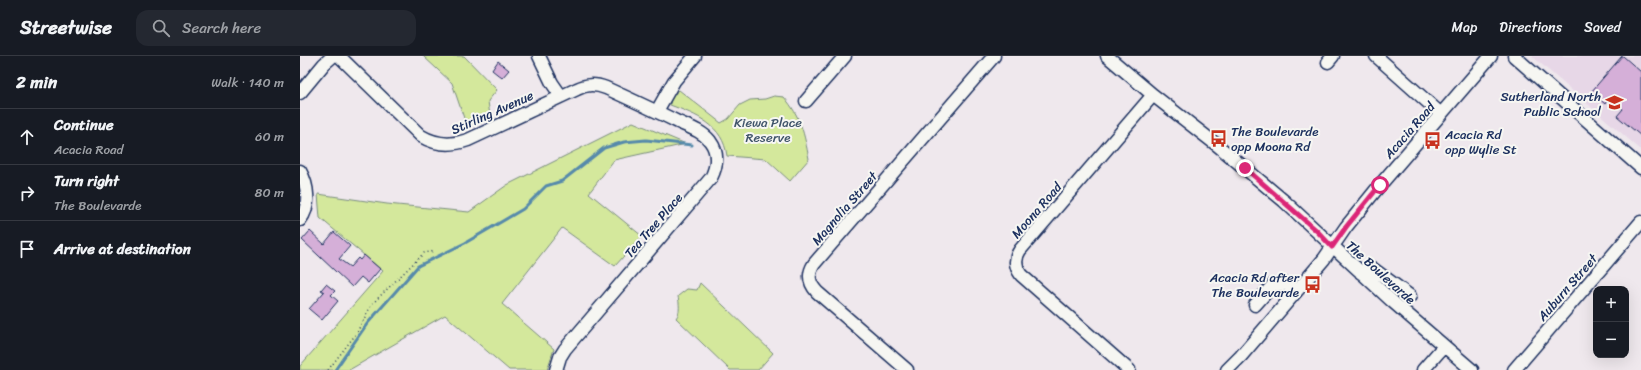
<!DOCTYPE html>
<html lang="en">
<head>
<meta charset="utf-8">
<style>
	:root { --surface:#171b24; --page:#242831; --text:#f1f3f6; --muted:#9ea1a6; --line:#363941 }
	body { margin:0; font-family:Sriracha,sans-serif; background:var(--page); color:var(--text) }
	.controls { position:absolute; right:12px; bottom:12px; display:grid; overflow:hidden; border-radius:8px; box-shadow:0 4px 16px #0002 }
	.controls button { width:36px; height:36px; display:grid; place-items:center; padding:0; border:0; border-bottom:1px solid var(--line); background:var(--surface); color:var(--text); font:20px sans-serif }
	.stop { position:absolute; width:12px; height:12px; margin:-9px; border:3px solid #db2777; border-radius:50%; background:#fff }
	.stop.end { background:#db2777; border-color:#fff; box-shadow:0 1px 4px #0008 }
	.list { margin:0; padding:0; list-style:none }
	h2 { display:flex; justify-content:space-between; align-items:center; height:52px; margin:0; padding:0 16px; font-size:17px }
	h2 small { font-size:13px; font-weight:400; color:var(--muted) }
	.list li { display:grid; grid-template-columns:26px 1fr auto; gap:12px; align-items:center; box-sizing:border-box; height:56px; padding:0 16px; border-top:1px solid var(--line) }
	.list b { display:block; font-size:15px; white-space:nowrap }
	.list p { margin:0; font-size:13px; white-space:nowrap; color:var(--muted) }
	.list em { font-size:13px; font-style:normal; color:var(--muted) }
	.icon { flex:none; width:22px; height:22px; fill:none; stroke:currentColor; stroke-width:2; stroke-linecap:round; stroke-linejoin:round }
	.map { position:relative; flex:none; width:1341px; height:314px; overflow:hidden }
	header { display:flex; align-items:center; gap:24px; box-sizing:border-box; height:56px; padding:0 20px; background:var(--surface); border-bottom:1px solid var(--line) }
	header strong { font-size:19px }
	nav { display:flex; gap:22px; margin-inline-start:auto; font-size:14px }
	.search { width:280px; height:36px; background:var(--page); display:flex; align-items:center; gap:10px; box-sizing:border-box; padding:0 14px; border-radius:12px; color:var(--muted); font-size:15px }
	main { display:flex }
	aside { flex:1; background:var(--surface) }
	.map>svg:first-child { display:block }
	.built { fill:#e7d7e7 }
	.green { fill:#d4e89c; stroke:#788c7d }
	.lines { fill:none; stroke-linecap:round; stroke-linejoin:round }
	.stream { stroke:#568aab; stroke-width:3 }
	.building { fill:#d5afd8; stroke:#1b2f5e }
	.minor-casing { stroke:#1b2f5e; stroke-width:15 }
	.path { stroke:#1b2f5e; stroke-width:1.5; stroke-dasharray:1 3; stroke-linecap:butt }
	.minor { stroke:#f6f6f2; stroke-width:12 }
	.route { stroke:#db2777; stroke-width:5 }
	.labels { text-anchor:middle; stroke-width:4; stroke-linejoin:round; paint-order:stroke }
	.poi-label { font-size:13px; fill:#1b2f5e; stroke:#f6f6f2; text-anchor:end }
	.street-label { font-size:13px; fill:#1b2f5e; stroke:#f6f6f2 }
	.park-label { font-size:13px; fill:#40546a; stroke:#f6f6f2 }
</style>
</head>
<body>
<header>
<strong>Streetwise</strong>
<div class="search"><svg class="icon" aria-label="search" viewBox="0 0 24 24"><circle cx="10" cy="10" r="6"/><path d="M15 15l6 6"/></svg>Search here</div>
<nav><a>Map</a><a>Directions</a><a>Saved</a></nav>
</header>
<main>
<aside>
<h2>2 min<small>Walk · 140 m</small></h2>
<ul class="list">
<li><svg class="icon" aria-label="ahead" viewBox="0 0 24 24"><path d="M12 20V5M6 11l6-6 6 6"/></svg><div><b>Continue</b><p>Acacia Road</p></div><em>60 m</em></li>
<li><svg class="icon" aria-label="right" viewBox="0 0 24 24"><path d="M7 20v-9h11M14 6l5 5-5 5"/></svg><div><b>Turn right</b><p>The Boulevarde</p></div><em>80 m</em></li>
<li><svg class="icon" aria-label="arrive" viewBox="0 0 24 24"><path d="M6 21V4h12l-3 4 3 4H6"/></svg><div><b>Arrive at destination</b></div></li>
</ul>
</aside>
<div class="map">
<svg width="1341" height="314" viewBox="0 0 1341 314">
	<rect width="100%" height="100%" fill="#efe8ed"/>
	<filter id="ink" filterUnits="userSpaceOnUse"><feTurbulence type="fractalNoise" baseFrequency=".025" numOctaves="2"/><feDisplacementMap in="SourceGraphic" scale="8" xChannelSelector="R" yChannelSelector="G"/><feConvolveMatrix kernelMatrix="1 2 1 2 8 2 1 2 1" color-interpolation-filters="sRGB"/></filter>
	<g filter="url(#ink)">
		<path class="built" d="M1232,0h109v94z"/>
		<path class="green" d="M123,0h41l33,34 -9,11 2,15 -23,11 -15,-44z
			M379,34l42,33 7,-4 12,-14 10,-5 15,-1 9,-3 10,1c17,20 20,36 25,62l-19,22 -24,-22 -39,-3c-4,-31 -30,-41 -57,-51l1,-8z
			M333,66l53,22 -72,16 -25,33 53,43 -27,30 -53,-38 -60,76 52,45 -7,21h-38l-64,-55 -96,55h-49v-4l83,-95 -63,-53 -2,-24 69,10 82,8 38,-27z
			M400,227l73,70 -15,17h-28l-54,-52c5,-6 3,-15 2,-22l9,-7 10,1z"/>
		<g class="lines">
			<path class="stream" d="M35,314l32,-46 51,-58 47,-23 58,-34 23,-23 16,-5 42,-33 20,-6 22,-2 46,5"/>
		</g>
		<path class="building" d="M1322,0h1l18,16v64l-24,-20 6,-7 -13,-12 -5,7 -14,-12z
			M198,5l11,9 -7,8 -10,-8z
			M10,175l14,13 10,-12 16,14 -11,13 11,8 8,-9 2,2 4,-5 16,14 -12,14 -7,-6 -9,10 -50,-47z
			M26,228l9,7 -4,4 7,6 -16,19 -13,-11 15,-17 -3,-2z"/>
		<g class="lines">
			<defs>
				<path id="minor" d="M39,0l82,80c15,9 30,10 47,4l109,-51c10,-5 18,-5 29,-1 24,11 48,22 72,34 11,5 24,9 32,19 9,12 7,25 1,37l-146,171 -5,8 -4,13
					M239,0l13,27 9,13
					M807,0l46,39 64,50 67,56 108,100 80,69
					M1076,0l65,58
					M1214,0l127,112
					M1028,6l5,-6
					M0,37l24,-29 9,-8
					M506,45l39,-45
					M357,55l17,-30 21,-25
					M0,115c8,14 11,35 0,49
					M1061,217l6,-5h5l38,28
					M955,249l18,-20 13,-1 10,8
					M607,314l-90,-78c-8,-9 -10,-17 -3,-28l180,-208
					M829,314l-108,-95c-6,-8 -7,-16 -1,-25l133,-155
					M927,314l14,-14 83,-97 22,-32 34,-42 111,-129
					M1123,314l21,-24
					M1214,314l127,-148"/>
			</defs>
			<use href="#minor" class="minor-casing"/>
			<path class="path" d="M28,314l28,-36 16,-30 52,-51 11,-2"/>
			<use href="#minor" class="minor"/>
		</g>
	</g>
	<g class="lines" filter="url(#ink)">
		<path class="route" d="M945,112l72,63 15,16 14,-20 34,-42"/>
	</g>
	<defs>
		<symbol id="school-bare" viewBox="-9 -9 18 18"><path d="M0-5L7-2L0 1L-7-2ZM-4 1L0 2.5L4 1V4Q0 6-4 4Z" fill="#c8321e" stroke="#f6f6f2" stroke-width="2.5" paint-order="stroke"/></symbol>
		<symbol id="bus-bare" viewBox="-9 -9 18 18"><path d="M-5-6H5V4H4V6H2V4H-2V6H-4V4H-5ZM-3.5-4V0h7V-4ZM-3.5 1.2v1.5H-2V1.2ZM2 1.2v1.5H3.5V1.2Z" fill="#c8321e" stroke="#f6f6f2" stroke-width="2.5" paint-order="stroke"/></symbol>
	</defs>
	<g fill-rule="evenodd">
		<use href="#school-bare" x="1302" y="34" width="25" height="25"/>
		<use href="#bus-bare" x="906" y="70" width="25" height="25"/>
		<use href="#bus-bare" x="1120" y="72" width="25" height="25"/>
		<use href="#bus-bare" x="1000" y="216" width="25" height="25"/>
	</g>
	<g class="labels">
		<g class="poi-label">
			<text x="1301" y="45">Sutherland North<tspan x="1301" dy="15">Public School</tspan></text>
			<text x="931" y="80" text-anchor="start">The Boulevarde<tspan x="931" dy="15">opp Moona Rd</tspan></text>
			<text x="1145" y="83" text-anchor="start">Acacia Rd<tspan x="1145" dy="15">opp Wylie St</tspan></text>
			<text x="999" y="226">Acacia Rd after<tspan x="999" dy="15">The Boulevarde</tspan></text>
		</g>
		<g class="street-label">
			<text transform="translate(192 56) rotate(-24)" y="5">Stirling Avenue</text>
			<text transform="translate(1109 74) rotate(-49)" y="5">Acacia Road</text>
			<text transform="translate(544 152) rotate(-49)" y="5">Magnolia Street</text>
			<text transform="translate(736 154) rotate(-49)" y="5">Moona Road</text>
			<text transform="translate(353 169) rotate(-49)" y="5">Tea Tree Place</text>
			<text transform="translate(1081 216) rotate(42)" y="5">The Boulevarde</text>
			<text transform="translate(1267 231) rotate(-49)" y="5">Auburn Street</text>
		</g>
		<g class="park-label">
			<text x="468" y="71">Kiewa Place<tspan x="468" dy="15">Reserve</tspan></text>
		</g>
	</g>
</svg>
<div class="controls">
<button>+</button>
<button>−</button>
</div>
<div class="stop" style="left:1080px;top:129px"></div>
<div class="stop end" style="left:945px;top:112px"></div>
</div>
</main>
</body>
</html>
